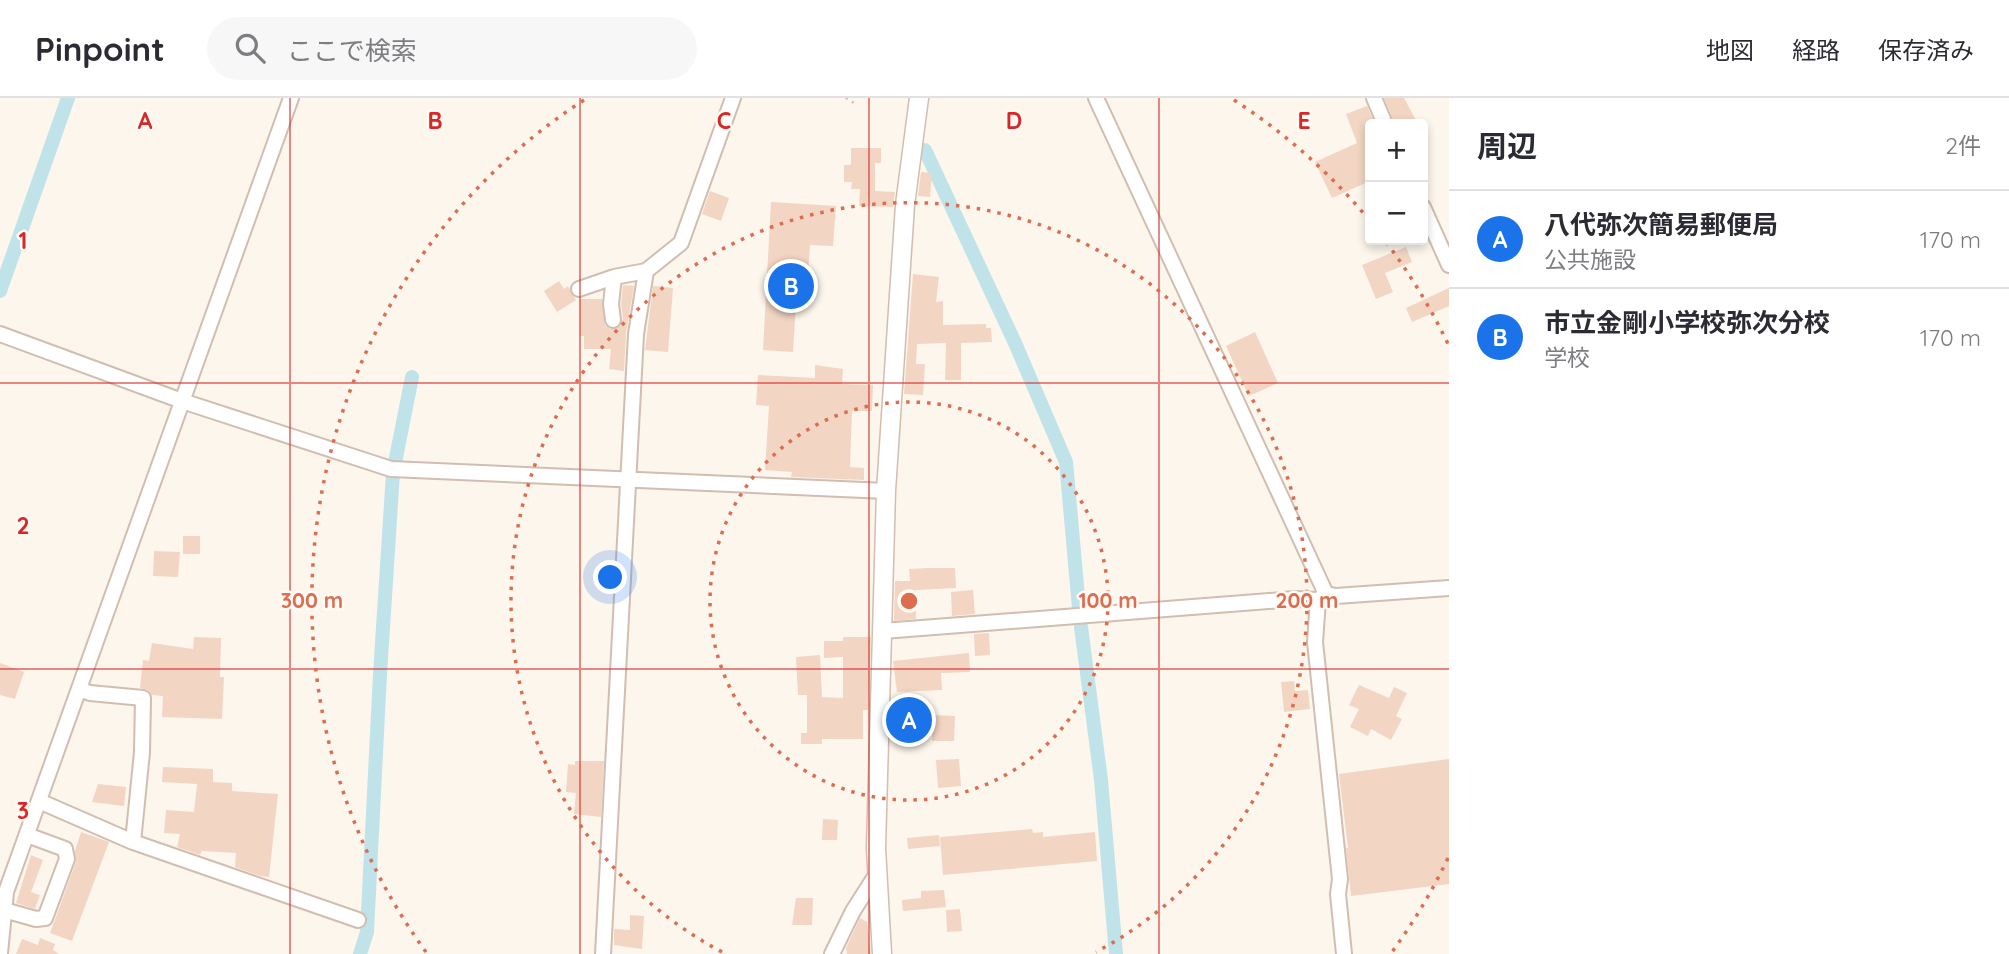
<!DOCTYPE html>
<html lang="ja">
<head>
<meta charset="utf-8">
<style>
	:root { --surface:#fff; --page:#f7f7f7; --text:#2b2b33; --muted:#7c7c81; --line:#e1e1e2; --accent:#1a73e8 }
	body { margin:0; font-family:Quicksand,"Noto Sans JP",sans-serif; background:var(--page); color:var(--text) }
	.controls { position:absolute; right:21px; top:21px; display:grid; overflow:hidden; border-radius:7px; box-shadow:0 4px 10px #0003 }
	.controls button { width:63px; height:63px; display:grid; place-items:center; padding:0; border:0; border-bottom:2px solid var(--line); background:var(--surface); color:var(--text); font:35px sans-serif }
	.you { position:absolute; left:611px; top:480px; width:24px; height:24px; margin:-18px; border:5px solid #fff; border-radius:50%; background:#1a73e8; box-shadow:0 0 0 10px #1a73e833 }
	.badge { display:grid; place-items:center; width:46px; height:46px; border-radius:50%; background:var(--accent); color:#fff; font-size:23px; font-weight:700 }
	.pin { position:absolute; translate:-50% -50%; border:4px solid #fff; box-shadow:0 2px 7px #0006 }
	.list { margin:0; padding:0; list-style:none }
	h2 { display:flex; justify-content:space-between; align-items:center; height:91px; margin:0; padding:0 28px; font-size:30px }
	h2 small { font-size:23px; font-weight:400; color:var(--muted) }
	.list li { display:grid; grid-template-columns:46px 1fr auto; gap:21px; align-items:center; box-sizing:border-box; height:98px; padding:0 28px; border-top:2px solid var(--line) }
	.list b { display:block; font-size:26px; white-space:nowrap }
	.list p { margin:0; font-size:23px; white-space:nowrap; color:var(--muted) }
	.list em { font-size:23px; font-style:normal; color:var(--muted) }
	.icon { flex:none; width:38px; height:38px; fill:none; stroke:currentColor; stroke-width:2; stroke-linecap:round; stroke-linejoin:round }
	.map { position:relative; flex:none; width:1449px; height:856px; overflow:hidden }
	header { display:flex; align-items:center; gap:42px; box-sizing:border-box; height:98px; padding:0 35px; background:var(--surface); border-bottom:2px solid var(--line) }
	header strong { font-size:33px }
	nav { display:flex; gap:38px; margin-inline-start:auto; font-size:24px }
	.search { width:490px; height:63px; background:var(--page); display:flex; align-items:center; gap:18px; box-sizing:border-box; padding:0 24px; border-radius:38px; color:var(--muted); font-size:26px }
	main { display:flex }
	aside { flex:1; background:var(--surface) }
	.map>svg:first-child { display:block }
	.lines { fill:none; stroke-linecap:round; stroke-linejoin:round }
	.canal { stroke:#bfe3e8; stroke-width:14 }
	.building { fill:#f3d5c3 }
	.minor-casing { stroke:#d1beb0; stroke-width:18 }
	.tertiary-casing { stroke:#d1beb0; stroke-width:21 }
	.path { stroke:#d9b8a5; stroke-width:2.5; stroke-dasharray:2 5; stroke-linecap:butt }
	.minor { stroke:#fff; stroke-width:14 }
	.tertiary { stroke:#fff; stroke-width:18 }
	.grid { fill:none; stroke:#d62828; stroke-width:2; stroke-opacity:0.55 }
	.ring { fill:none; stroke:#dc6d51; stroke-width:3.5; stroke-dasharray:3.5 7 }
	.grid-label { font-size:23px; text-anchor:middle; font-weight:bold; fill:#d62828; stroke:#fffaf3; stroke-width:5; stroke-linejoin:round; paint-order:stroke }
	.centre { fill:#dc6d51; stroke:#fffaf3; stroke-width:3.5 }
	.ring-label { font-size:21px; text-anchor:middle; font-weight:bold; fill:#dc6d51; stroke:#fffaf3; stroke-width:5; stroke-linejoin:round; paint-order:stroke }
</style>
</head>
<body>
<header>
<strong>Pinpoint</strong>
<div class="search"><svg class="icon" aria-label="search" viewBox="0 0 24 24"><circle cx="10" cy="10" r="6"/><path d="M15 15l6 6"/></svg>ここで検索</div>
<nav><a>地図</a><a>経路</a><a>保存済み</a></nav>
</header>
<main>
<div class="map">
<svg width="1449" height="856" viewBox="0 0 1449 856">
	<rect width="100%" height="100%" fill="#fdf6ec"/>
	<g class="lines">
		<path class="canal" d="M925,52l90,193 51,119 13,146
			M0,193l68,-193
			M1081,529l20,153 15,174
			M360,856l7,-22 13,-258 13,-201 19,-96"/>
	</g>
	<path class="building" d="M1384,0h20l14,26h-23z
		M1367,8l8,18h-5v57l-38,17 -17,-36 42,-19 -11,-29z
		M851,50h30v15h-6v28l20,1 -2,15 -34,-1 1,-17h-9l1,-7h-8v-17h7z
		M921,74l11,1 -2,24 -12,-1z
		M710,93l19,7 -8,23 -19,-7z
		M771,104l65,4 -3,40 -23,-1 -4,58h-10l-3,49 -30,-2z
		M1406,149l6,15 -27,11 8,19 -17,7 -14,-34z
		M913,176l26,3 -3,25 7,-1v24l43,-1v4h5l1,14 -31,1v37h-16l1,-37 -29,1 -1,20h9l-2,31 -19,-1z
		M559,183l5,8 4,-3 8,14 -19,12 -13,-21z
		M623,187l11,1 -8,47 -2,38 -15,-2 2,-20h-27v-13h-4v-37h22l3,26 5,4 9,-2 4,-8 -2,-15z
		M653,188l20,2 -5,64 -23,-2z
		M1449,190v18l-37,16 -6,-14z
		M1255,234l23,51 -29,13 -23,-50z
		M815,267l28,4 -1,15 31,1 -1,26h-20l-2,56 14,1v12l-73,-3 1,-5 -27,-2 4,-64 -13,-1 2,-30 57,3z
		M183,438h17v18h-17z
		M154,453l26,1 -2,25 -25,-1z
		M928,470h27l1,20 -40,2v29l-22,2 1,-40h15l-1,-12z
		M973,492l2,24 -23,2 -1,-24z
		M989,535l1,22 -15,1 -1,-22z
		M194,539l27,1 -1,39h4l-2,42 -60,-2 1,-21 -11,-1 -4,-5 -8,-2 3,-28 6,1 3,-18 41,6z
		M843,539h28l-3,73h-5v29h-41v5h-21v-11h6v-38h-9l-2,-38 24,-2 2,42 21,1v-41l-19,1v-17h19z
		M969,555l1,19 -29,1 1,17 -45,2 -4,-31z
		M0,565l24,9 -9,27 -15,-4z
		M1294,583l1,10 13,-1 2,19 -26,3 -3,-30z
		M1359,587l30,13 5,-11 13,6 -11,23 6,3 -11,21 -20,-11 -3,7 -18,-9 9,-18 -10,-4z
		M933,617l22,1 -1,25h-22z
		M895,621h17v22l-17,1z
		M959,661l2,27 -23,2 -2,-28z
		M1449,661v125l-98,12 -5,-48h2l-9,-74z
		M575,663h29l-3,56 -27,-3 2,-21 -10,-1 2,-28 7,1z
		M163,669l50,2v13l19,1v8l46,3 -9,83 -9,-1 -25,-9 1,-14 -34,-2 -2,4 -23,-8 3,-13 -16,-1 2,-23 28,2 3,-28 -35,-2z
		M98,686l28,3 -2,19 -32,-4z
		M823,721l15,1 -1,20h-15z
		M1032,731l1,4 10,-1v5l52,-5 2,29 -154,14 -3,-38z
		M81,734l28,10 -37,99 -22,-8 26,-71 -1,-11z
		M939,737l1,11 -32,3 -1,-11z
		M31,757l12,5 -12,32 9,3 -5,14 -19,-6z
		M944,792l2,17 -43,4 -1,-11 19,-2v-7z
		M796,800h17l-1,27h-20z
		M960,811l2,22 -15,1 -1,-22z
		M630,817l14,1 -2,33 -28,-4v-16l16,1z
		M860,820l7,4 4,32h-24l-1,-6z
		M40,840l15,6 -2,6 6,4h-43l6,-15 16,6z"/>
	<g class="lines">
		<defs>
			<path id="minor" d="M1096,0l230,496
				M1374,0l11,26
				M1423,109l26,58
				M579,191l35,-12 32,-6
				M613,222l-2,-16 3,-27
				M0,236l182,67 209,68 495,22
				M1318,502l-3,42 25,237 -2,15 6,60
				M883,533l412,-32 23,1 8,-6 10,2 113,-8
				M79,591l11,4 53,5 -1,54 -9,90
				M39,703l94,41 225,78
				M4,812l32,9 9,-1 22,-59 -2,-10 -38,-14
				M0,855l6,-61 285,-794
				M603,856l33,-620 10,-63 35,-28 52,-145
				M832,856l21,-43 23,-36"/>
			<path id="tertiary" d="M882,856l-6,-106 10,-357 19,-286 14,-107"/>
		</defs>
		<use href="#minor" class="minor-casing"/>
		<use href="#tertiary" class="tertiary-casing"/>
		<path class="path" d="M846,0l8,5"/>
		<use href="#minor" class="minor"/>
		<use href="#tertiary" class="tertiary"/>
	</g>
	<path class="grid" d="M290,0v856M580,0v856M869,0v856M1159,0v856M0,285h1449M0,571h1449"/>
	<g class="ring">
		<circle cx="909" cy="503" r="199"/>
		<path d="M722 854A398 398 0 1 1 1096 854"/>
		<path d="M1448 760A597 597 0 0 1 1392 854M426 854A597 597 0 0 1 584 2M1234 2A597 597 0 0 1 1370 123M1386 144A597 597 0 0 1 1448 246"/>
	</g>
	<g class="grid-label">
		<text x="145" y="31">A</text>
		<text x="435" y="31">B</text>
		<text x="724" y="31">C</text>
		<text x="1014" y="31">D</text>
		<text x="1304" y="31">E</text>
		<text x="23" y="151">1</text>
		<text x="23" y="436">2</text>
		<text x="23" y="721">3</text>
	</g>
	<circle cx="909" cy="503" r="10" class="centre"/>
	<g class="ring-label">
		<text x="1108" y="510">100 m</text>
		<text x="1307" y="510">200 m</text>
		<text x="312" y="510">300 m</text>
	</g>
</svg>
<div class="controls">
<button>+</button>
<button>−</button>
</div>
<div class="you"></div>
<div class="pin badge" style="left:909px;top:622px">A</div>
<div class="pin badge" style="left:791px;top:188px">B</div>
</div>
<aside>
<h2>周辺<small>2件</small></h2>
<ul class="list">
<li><span class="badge">A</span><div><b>八代弥次簡易郵便局</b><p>公共施設</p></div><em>170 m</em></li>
<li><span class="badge">B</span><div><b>市立金剛小学校弥次分校</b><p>学校</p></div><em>170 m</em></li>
</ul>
</aside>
</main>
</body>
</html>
